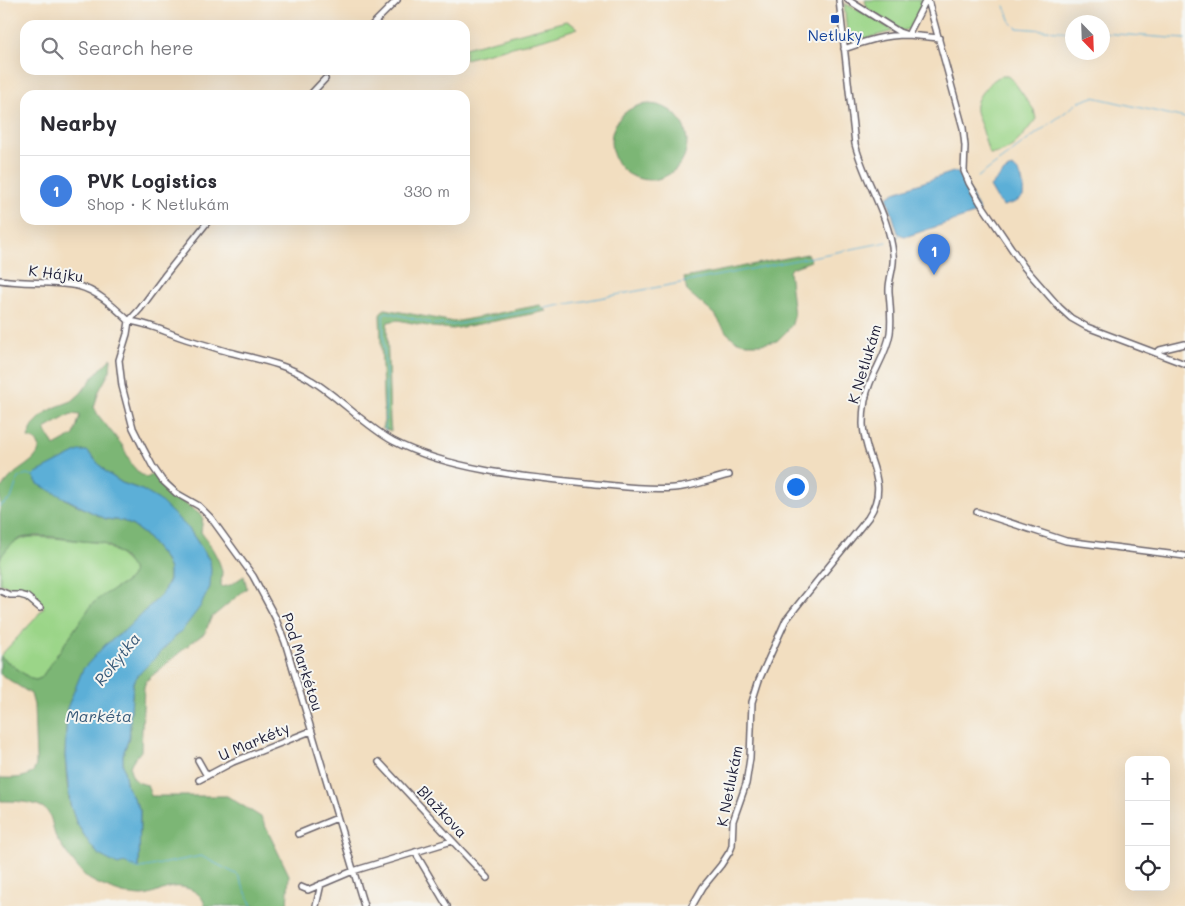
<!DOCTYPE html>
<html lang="en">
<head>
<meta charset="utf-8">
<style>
	:root { --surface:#fff; --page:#f7f7f7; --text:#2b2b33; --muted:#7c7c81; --line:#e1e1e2; --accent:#111827 }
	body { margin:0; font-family:Mali,sans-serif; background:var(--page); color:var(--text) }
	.controls { position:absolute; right:15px; bottom:15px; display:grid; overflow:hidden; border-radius:10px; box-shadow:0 5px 20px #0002 }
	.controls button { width:45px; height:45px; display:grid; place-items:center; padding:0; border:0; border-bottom:1px solid var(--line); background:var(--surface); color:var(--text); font:25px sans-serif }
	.compass { position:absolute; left:1065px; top:15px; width:45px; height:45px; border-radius:50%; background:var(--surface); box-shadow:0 5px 20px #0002; rotate:157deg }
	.you { position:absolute; left:795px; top:486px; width:18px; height:18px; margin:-12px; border:4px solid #fff; border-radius:50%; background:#1a73e8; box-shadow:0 0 0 8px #1a73e833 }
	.badge { display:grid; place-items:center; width:32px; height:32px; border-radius:50%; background:var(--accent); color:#fff; font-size:16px; font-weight:700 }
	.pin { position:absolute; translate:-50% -41px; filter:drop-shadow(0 1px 2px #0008) }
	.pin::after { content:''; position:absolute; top:26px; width:18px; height:15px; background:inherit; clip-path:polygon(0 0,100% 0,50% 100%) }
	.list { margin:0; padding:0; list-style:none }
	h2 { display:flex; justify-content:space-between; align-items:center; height:65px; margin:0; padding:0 20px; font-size:21px }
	h2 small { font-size:16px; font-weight:400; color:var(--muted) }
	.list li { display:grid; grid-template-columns:32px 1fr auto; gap:15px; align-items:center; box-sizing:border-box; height:70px; padding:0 20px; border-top:1px solid var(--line) }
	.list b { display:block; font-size:19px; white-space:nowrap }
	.list p { margin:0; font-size:16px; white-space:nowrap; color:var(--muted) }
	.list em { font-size:16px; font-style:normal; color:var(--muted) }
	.icon { flex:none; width:28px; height:28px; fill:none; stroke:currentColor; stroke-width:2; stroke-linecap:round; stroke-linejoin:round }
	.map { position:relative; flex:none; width:1185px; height:906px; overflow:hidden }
	.search { position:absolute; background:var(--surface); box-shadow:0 5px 20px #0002; left:20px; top:20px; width:450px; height:55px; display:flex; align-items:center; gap:12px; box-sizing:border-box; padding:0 18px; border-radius:15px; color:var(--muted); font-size:19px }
	.panel { position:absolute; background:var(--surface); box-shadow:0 5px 20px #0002; left:20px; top:90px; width:450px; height:135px; border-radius:15px }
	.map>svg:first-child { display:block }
	.green { fill:#9bd588; stroke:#5e7c62 }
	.forest { fill:#7cb674; stroke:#4f6c58; fill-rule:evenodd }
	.water { fill:#5bafd7; stroke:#3e6889 }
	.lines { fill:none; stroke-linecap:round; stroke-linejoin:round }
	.stream { stroke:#5bafd7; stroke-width:1 }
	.minor-casing { stroke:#6b646a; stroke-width:8 }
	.minor { stroke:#fff; stroke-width:5 }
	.transit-dot { fill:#1a4fb4; stroke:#f6f6f2; stroke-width:2 }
	.labels { text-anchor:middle; stroke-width:4; stroke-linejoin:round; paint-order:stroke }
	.transit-label { font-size:15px; fill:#164399; stroke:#f6f6f2 }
	.street-label { font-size:15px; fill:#22223b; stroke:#f6f6f2 }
	.water-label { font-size:16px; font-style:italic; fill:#395a79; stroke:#f6f6f2 }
</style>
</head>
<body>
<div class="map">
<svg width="1185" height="906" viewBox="0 0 1185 906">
	<rect width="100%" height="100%" fill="#f6f6f2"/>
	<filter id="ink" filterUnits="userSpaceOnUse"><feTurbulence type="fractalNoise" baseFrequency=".02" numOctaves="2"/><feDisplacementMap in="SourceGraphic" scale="10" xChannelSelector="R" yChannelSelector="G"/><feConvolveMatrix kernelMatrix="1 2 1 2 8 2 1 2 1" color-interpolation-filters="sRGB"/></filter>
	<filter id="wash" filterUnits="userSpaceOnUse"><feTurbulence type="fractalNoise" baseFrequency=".0096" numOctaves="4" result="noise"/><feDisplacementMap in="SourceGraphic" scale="20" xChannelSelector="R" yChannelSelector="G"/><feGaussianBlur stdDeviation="1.12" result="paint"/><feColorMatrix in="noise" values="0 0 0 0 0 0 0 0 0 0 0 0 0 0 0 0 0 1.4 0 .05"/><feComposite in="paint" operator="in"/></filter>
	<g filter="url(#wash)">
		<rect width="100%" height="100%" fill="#f2dec0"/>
		<path class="green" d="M865,0h58l-6,15 -8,14 -7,2 -35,-23z
			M844,3l24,12 26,16 -46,12z
			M566,21l12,7 -30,10 -83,21v-11z
			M1001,76h6l5,3 22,31 2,9c-13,16 -24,35 -46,35 -4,-7 -5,-15 -7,-23 -2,-7 -9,-19 -7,-26 1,-10 16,-26 25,-29z
			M30,537l24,1 48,5 16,10 13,12 2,9 -2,3 -4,4 -35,23 -51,74 -5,2 -5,-1 -31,-23 34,-36 10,-13c-14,-11 -27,-20 -44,-23 0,-7 0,-16 0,-24 2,-13 18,-21 30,-23z"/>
		<path class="forest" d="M611 142a38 38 0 1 1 76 0a38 38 0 1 1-76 0Z
			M807,254l4,7 -19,7 -3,3 5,45 -2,8 -5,7 -10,10 -16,3h-14l-12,-4 -9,-8 -10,-16 -29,-25 -3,-13z
			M540,305l7,6 -94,18 -21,-2 -34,-7 -10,2 -1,4 3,95 1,10 -9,-3 2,-7 -4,-106 2,-4 3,-2 69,13z
			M111,358l-1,13 -11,20 -5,16 4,8 24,30 10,20 7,8 8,5 6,-6c7,10 15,19 24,26 9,6 18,12 26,19l-2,15c8,11 19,27 21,40 0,4 -1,9 -1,13l2,2 7,-2 14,-9 3,12 -36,30 -6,15 -13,9 -46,39 -2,6 -3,64 -9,11 -2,5 1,6 3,6 3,2v1l10,3 4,11h76l34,21 28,58 -2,31h-82c-2,-14 -20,-21 -33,-19 -10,2 -18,8 -29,9 -13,0 -25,-4 -37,-9 -6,-2 -12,-5 -17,-8 -8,-5 -28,-33 -33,-42 -4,-8 -3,-18 -9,-26 -8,-10 -35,-10 -47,-10v-23c10,0 30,2 35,-10 1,-2 1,-5 1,-8l-2,-55 -3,-11 -31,-20v-16l1,-1 30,22 5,1 5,-2 51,-74c3,-2 6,-5 9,-7 7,-6 29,-14 31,-22 4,-12 -20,-28 -29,-32 -6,-2 -14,-1 -20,-2 -16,-2 -46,-8 -61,-3 -10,4 -17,12 -22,21v-70c5,-5 9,-11 14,-15 8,-7 30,-18 24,-30 -2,-4 -6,-5 -10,-6l5,-13 12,-12 11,-6 16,-6 9,-8 12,-16zM71,414l9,1 -6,20 -20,11 -9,-17zM87,451l20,22 15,10 20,7 47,39 21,32 -26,67 -44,44 -7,10 -4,56 -6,16v11l4,22 13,23 -1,58 -40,-13 -10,-12 -13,-21 -6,-18 -3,-21 -2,-27 2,-47 38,-64 19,-14 38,-37 7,-14v-11l-5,-11 -19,-23 -12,-9 -10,-5 -17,-2 -15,-7 -26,-13z"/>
		<path class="water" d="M1012,167c11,6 12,19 11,30l-7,5 -13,4 -6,-7 -7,-12 14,-15z
			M953,172h4l9,12 14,28 -72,24c-4,0 -6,0 -10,-3l-11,-36 8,-5z
			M79,451h8l20,22 15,10 20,7 17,10 30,29 21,32 1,8 -1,18 -10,20 -16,21 -43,44 -8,10 -4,56 -6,16v11l4,22 13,23 -1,58 -15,-5 -6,2 -19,-10 -10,-12 -13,-21 -6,-18 -5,-48 2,-48 16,-39 22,-24 19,-14 38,-37 7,-14v-11l-5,-11 -19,-23 -12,-9 -10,-5 -17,-2 -15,-7 -53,-28 -5,-8 3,-3z"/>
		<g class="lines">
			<path class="stream" d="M1005,6l6,16 6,6 55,4
				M1102,33l83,6
				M978,177l101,-75 14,-5 92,21
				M895,240l4,-5
				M385,433l1,-57 -2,-28 -1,-33 4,-3 47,12 20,1 237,-44 196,-39
				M0,506l11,-7 7,-21 8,-4 8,2
				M130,865v1l6,3 65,-13 37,19 14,31"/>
		</g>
	</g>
	<g filter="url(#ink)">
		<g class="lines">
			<defs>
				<path id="minor" d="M848,0l51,32 9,3 31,3
					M928,0l35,128 2,18 -1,25 5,12 11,19 44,65 35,40 12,11 16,9 98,37
					M372,25l25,-25
					M844,49c22,-8 40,-14 64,-14l18,-35
					M310,95l15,-16
					M0,280c25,4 52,1 78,6 20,5 36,21 51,35
					M129,321l-2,13 -8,26 3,26 11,42 10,20 10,19 9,13 14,13 23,13 12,12 42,58 22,41 10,25 79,264
					M129,321c20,2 38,12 57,18 14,4 29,9 43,13 28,7 57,12 82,28 28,17 53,45 82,61 56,29 132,36 194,42 29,3 58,7 87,5 19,-1 37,-9 55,-13
					M129,321l11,-12 26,-35 43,-54
					M1156,353l4,-3 25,-6
					M977,512l89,29 119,15
					M0,591l10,4h10l7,2 13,11
					M198,760l9,16
					M379,762l108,116
					M199,780l34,-18 78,-31
					M298,834l39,-16
					M415,852l32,54
					M301,887l7,3 45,-19 99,-30
					M316,906l5,-22
					M692,906l11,-19 18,-22 9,-14 2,-5 1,-25 13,-37 4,-26 2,-56 7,-22 27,-60 15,-19 67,-83c24,-36 -4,-57 -5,-94 0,-14 2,-29 7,-41 7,-17 17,-31 20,-50 2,-14 0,-27 -1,-41 -1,-13 6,-25 4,-38 -4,-39 -28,-72 -38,-110l-16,-144"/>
			</defs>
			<use href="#minor" class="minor-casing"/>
			<use href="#minor" class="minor"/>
		</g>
	</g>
	<rect class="transit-dot" x="830" y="14" width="10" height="10" rx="2.5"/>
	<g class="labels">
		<g class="transit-label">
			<text x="835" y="41">Netluky</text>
		</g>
		<g class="street-label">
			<text transform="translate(56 274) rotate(7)" y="5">K Hájku</text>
			<text transform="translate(865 364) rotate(-73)" y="5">K Netlukám</text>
			<text transform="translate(302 662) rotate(72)" y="5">Pod Markétou</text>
			<text transform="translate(254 742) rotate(-23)" y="5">U Markéty</text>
			<text transform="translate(730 786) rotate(-79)" y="5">K Netlukám</text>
			<text transform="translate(442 812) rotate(47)" y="5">Blažkova</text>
		</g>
		<g class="water-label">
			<text transform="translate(117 659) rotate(-51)" y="6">Rokytka</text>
			<text x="99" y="722">Markéta</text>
		</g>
	</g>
</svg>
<div class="controls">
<button>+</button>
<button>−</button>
<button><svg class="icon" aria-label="locate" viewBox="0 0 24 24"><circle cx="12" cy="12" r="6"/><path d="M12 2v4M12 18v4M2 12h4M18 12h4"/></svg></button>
</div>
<svg class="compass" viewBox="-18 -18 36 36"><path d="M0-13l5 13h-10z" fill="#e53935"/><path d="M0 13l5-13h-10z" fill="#7c7c81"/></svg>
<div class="you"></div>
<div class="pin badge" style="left:934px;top:275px;background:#3f7fe0">1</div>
<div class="search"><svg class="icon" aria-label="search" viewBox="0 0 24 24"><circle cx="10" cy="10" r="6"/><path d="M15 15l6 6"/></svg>Search here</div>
<section class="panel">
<h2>Nearby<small></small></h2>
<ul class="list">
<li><span class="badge" style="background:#3f7fe0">1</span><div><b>PVK Logistics</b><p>Shop · K Netlukám</p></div><em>330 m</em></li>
</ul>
</section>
</div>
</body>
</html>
